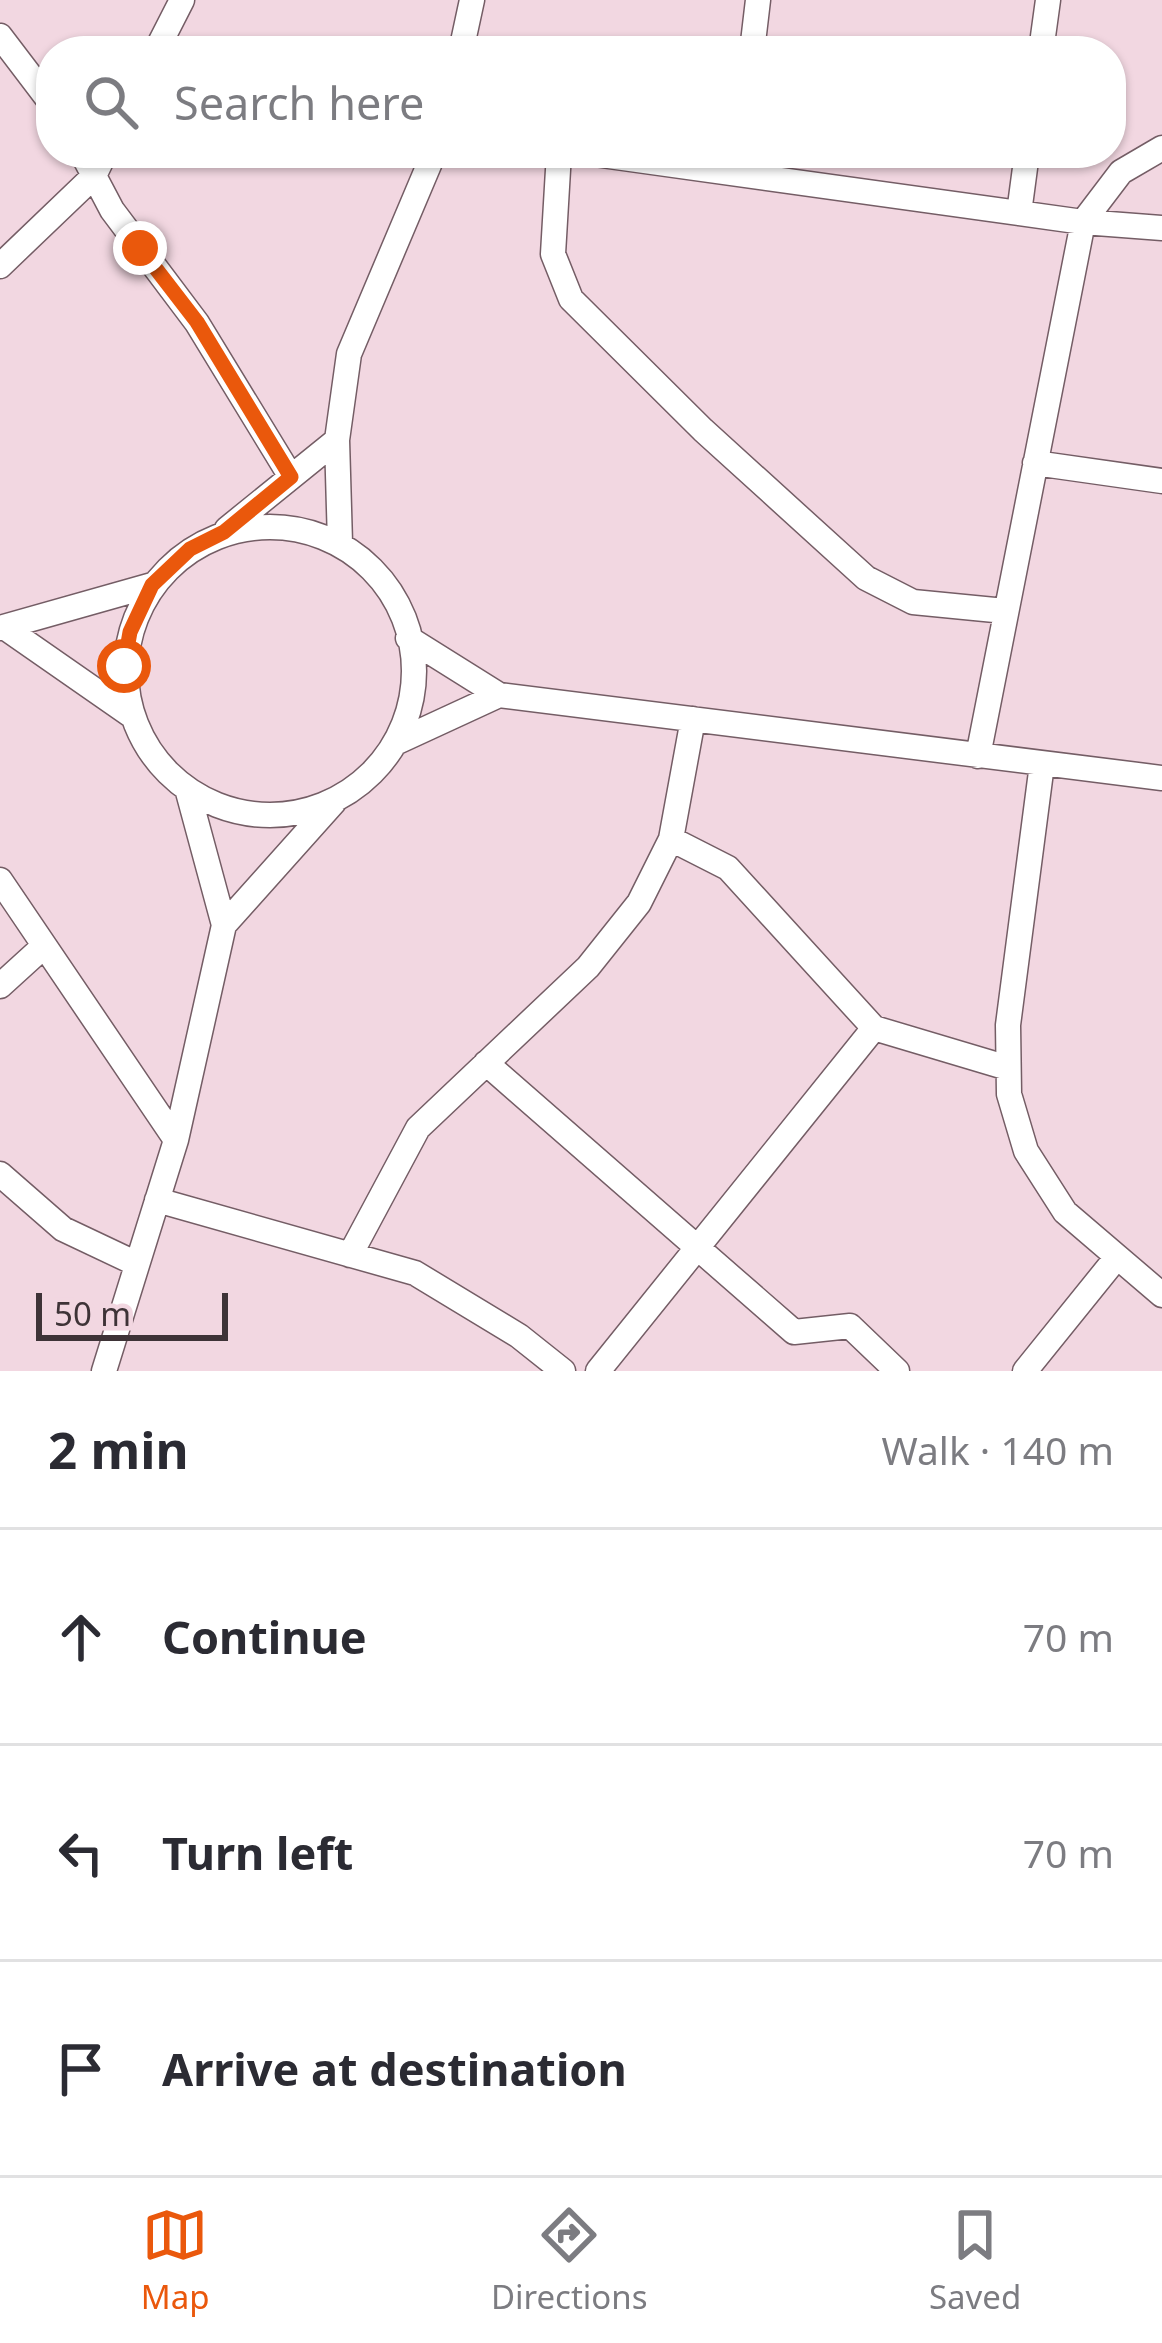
<!DOCTYPE html>
<html lang="en">
<head>
<meta charset="utf-8">
<style>
	:root { --surface:#fff; --page:#f7f7f7; --text:#2b2b33; --muted:#7c7c81; --line:#e1e1e2; --accent:#ea580c }
	body { margin:0; font-family:"Noto Sans",sans-serif; background:var(--page); color:var(--text) }
	.scale { position:absolute; left:36px; bottom:30px; width:192px; box-sizing:border-box; padding-left:12px; border:6px solid #3e3337; border-top:0; font-size:33px; line-height:42px; white-space:nowrap; color:#3e3337; -webkit-text-stroke:9px #f2d7e1; paint-order:stroke }
	.stop { position:absolute; width:36px; height:36px; margin:-27px; border:9px solid #ea580c; border-radius:50%; background:#fff }
	.stop.end { background:#ea580c; border-color:#fff; box-shadow:0 3px 12px #0008 }
	.list { margin:0; padding:0; list-style:none }
	h2 { display:flex; justify-content:space-between; align-items:center; height:156px; margin:0; padding:0 48px; font-size:51px }
	h2 small { font-size:39px; font-weight:400; color:var(--muted) }
	.list li { display:grid; grid-template-columns:78px 1fr auto; gap:36px; align-items:center; box-sizing:border-box; height:216px; padding:0 48px; border-top:3px solid var(--line) }
	.list b { display:block; font-size:45px; white-space:nowrap }
	.list em { font-size:39px; font-style:normal; color:var(--muted) }
	.icon { flex:none; width:66px; height:66px; fill:none; stroke:currentColor; stroke-width:2; stroke-linecap:round; stroke-linejoin:round }
	.map { position:relative; flex:none; width:1162px; height:1371px; overflow:hidden }
	.search { position:absolute; background:var(--surface); box-shadow:0 3px 9px #0004; left:36px; right:36px; top:36px; height:132px; display:flex; align-items:center; gap:30px; box-sizing:border-box; padding:0 42px; border-radius:48px; color:var(--muted); font-size:45px }
	.sheet { height:804px; background:var(--surface) }
	nav { display:flex; justify-content:space-around; align-items:center; box-sizing:border-box; height:168px; border-top:3px solid var(--line); background:var(--surface); font-size:33px; color:var(--muted) }
	nav a { display:grid; justify-items:center; gap:6px }
	nav .on { color:var(--accent) }
	.map>svg:first-child { display:block }
	.lines { fill:none; stroke-linecap:round; stroke-linejoin:round }
	.minor-casing { stroke:#745d65; stroke-width:27 }
	.minor { stroke:#fff; stroke-width:24 }
	.route { stroke:#ea580c; stroke-width:15 }
</style>
</head>
<body>
<div class="map">
<svg width="1162" height="1371" viewBox="0 0 1162 1371">
	<rect width="100%" height="100%" fill="#f2d7e1"/>
	<g class="lines">
		<defs>
			<path id="minor" d="M0,36l51,67
				M156,51l26,-51
				M461,51l11,-51
				M752,51l6,-51
				M1041,51l7,-51
				M82,153l30,57 85,113 94,154
				M559,153l-6,101 18,45 132,131 163,148 47,24 92,9
				M587,153l496,69 79,6
				M1019,213l8,-60
				M0,266l94,-90 11,-23
				M1035,463l127,18
				M126 671a144 144 0 1 1 288 0a144 144 0 1 1-288 0Z
				M227,529l110,-89
				M340,543l-3,-103 12,-86 85,-201
				M0,628l152,-43
				M7,629l125,87
				M408,638l91,57 663,83
				M395,743l104,-48
				M978,756l105,-534 38,-50 41,-24
				M1042,764l-34,261 1,69 17,57 39,61 97,83
				M671,839l57,29 146,160 134,40
				M0,880l176,260
				M224,925l110,-123
				M0,986l44,-40
				M486,1063l308,269 56,-6 47,45
				M0,1174l63,55 74,35
				M157,1200l258,73 104,63 44,35
				M350,1255l68,-127 170,-161 51,-64 32,-64 22,-120
				M104,1371l72,-231 48,-215 -36,-133
				M598,1371l276,-343
				M1025,1371l92,-114"/>
		</defs>
		<use href="#minor" class="minor-casing"/>
		<use href="#minor" class="minor"/>
	</g>
	<g class="lines">
		<path class="route" d="M124,666l6,-34 22,-47 38,-36 34,-17 67,-55 -94,-155 -57,-74"/>
	</g>
</svg>
<div class="scale">50 m</div>
<div class="stop" style="left:124px;top:666px"></div>
<div class="stop end" style="left:140px;top:248px"></div>
<div class="search"><svg class="icon" aria-label="search" viewBox="0 0 24 24"><circle cx="10" cy="10" r="6"/><path d="M15 15l6 6"/></svg>Search here</div>
</div>
<section class="sheet">
<h2>2 min<small>Walk · 140 m</small></h2>
<ul class="list">
<li><svg class="icon" aria-label="ahead" viewBox="0 0 24 24"><path d="M12 20V5M6 11l6-6 6 6"/></svg><div><b>Continue</b></div><em>70 m</em></li>
<li><svg class="icon" aria-label="left" viewBox="0 0 24 24"><path d="M17 20v-9H6M10 6l-5 5 5 5"/></svg><div><b>Turn left</b></div><em>70 m</em></li>
<li><svg class="icon" aria-label="arrive" viewBox="0 0 24 24"><path d="M6 21V4h12l-3 4 3 4H6"/></svg><div><b>Arrive at destination</b></div></li>
</ul>
</section>
<nav>
<a class="on"><svg class="icon" aria-label="map" viewBox="0 0 24 24"><path d="M3 6l6-2 6 2 6-2v14l-6 2-6-2-6 2zM9 4v14M15 6v14"/></svg>Map</a>
<a><svg class="icon" aria-label="directions" viewBox="0 0 24 24"><path d="M12 3l9 9-9 9-9-9zM9 14v-3h6M13 9l2 2-2 2"/></svg>Directions</a>
<a><svg class="icon" aria-label="saved" viewBox="0 0 24 24"><path d="M7 4h10v16l-5-4-5 4z"/></svg>Saved</a>
</nav>
</body>
</html>
